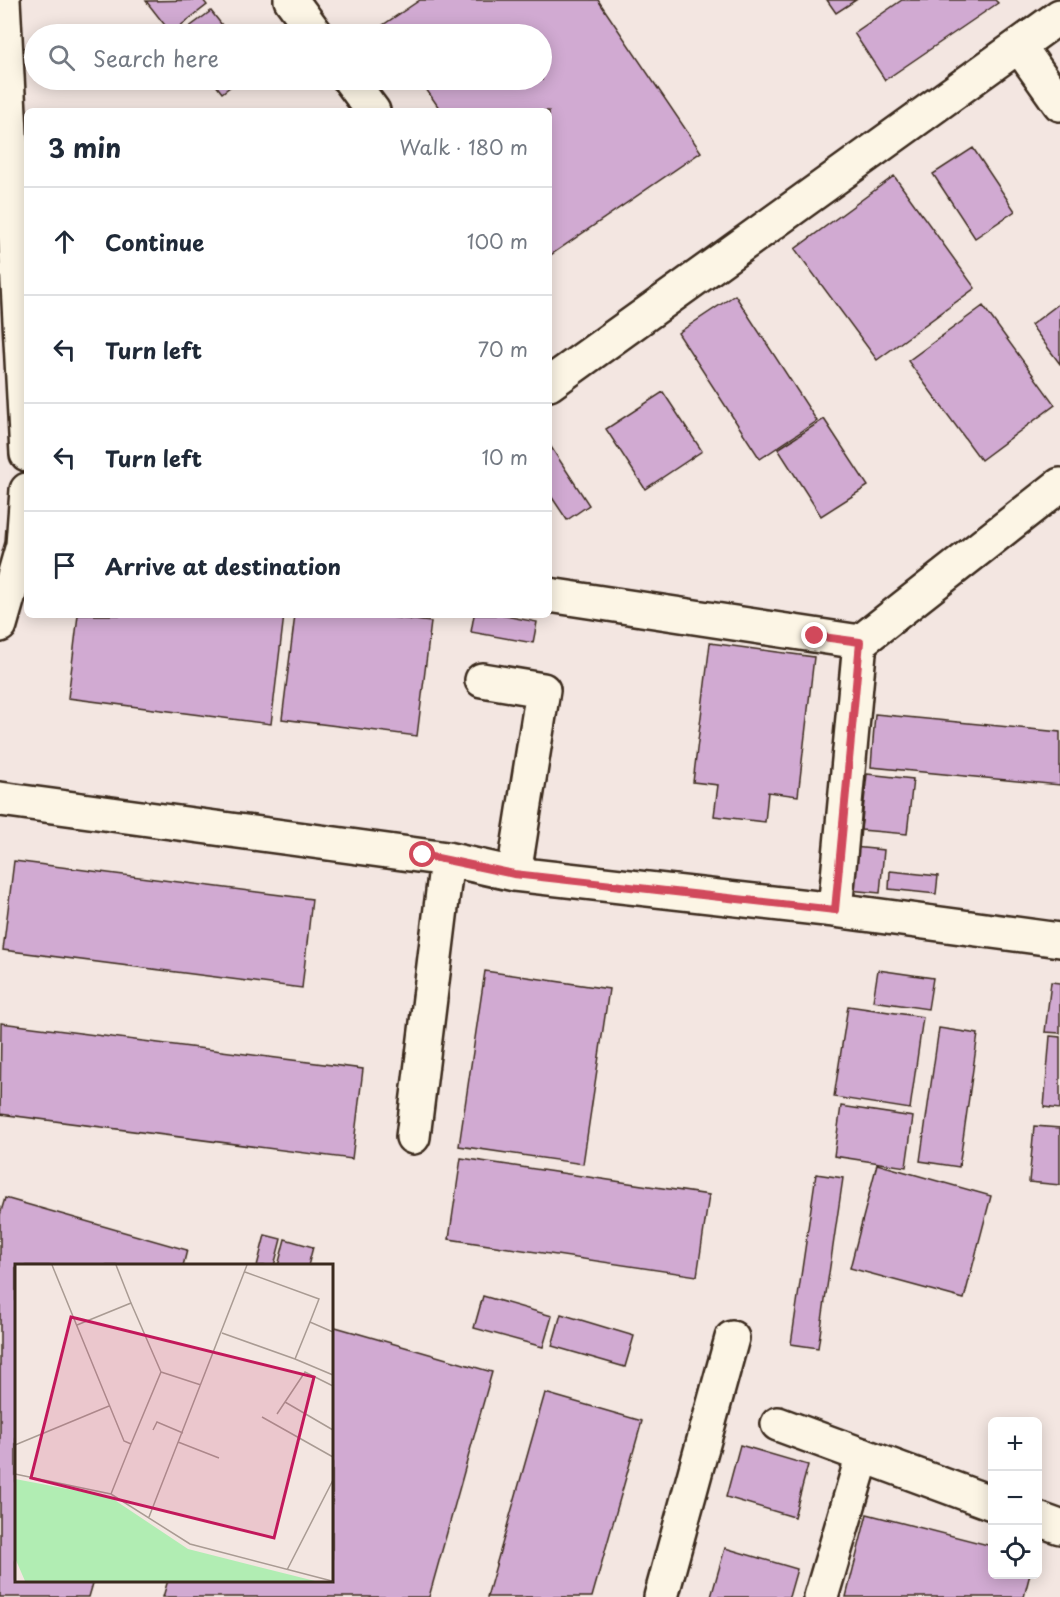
<!DOCTYPE html>
<html lang="en">
<head>
<meta charset="utf-8">
<style>
	:root { --surface:#fff; --page:#f6f6f7; --text:#1f2937; --muted:#747a83; --line:#e0e1e3 }
	body { margin:0; font-family:"Playpen Sans",sans-serif; background:var(--page); color:var(--text) }
	.controls { position:absolute; right:18px; bottom:18px; display:grid; overflow:hidden; border-radius:9px; box-shadow:0 3px 15px #0003 }
	.controls button { width:54px; height:54px; display:grid; place-items:center; padding:0; border:0; border-bottom:2px solid var(--line); background:var(--surface); color:var(--text); font:30px sans-serif }
	.stop { position:absolute; width:18px; height:18px; margin:-14px; border:4px solid #d1495b; border-radius:50%; background:#fff }
	.stop.end { background:#d1495b; border-color:#fff; box-shadow:0 2px 6px #0008 }
	.list { margin:0; padding:0; list-style:none }
	h2 { display:flex; justify-content:space-between; align-items:center; height:78px; margin:0; padding:0 24px; font-size:26px }
	h2 small { font-size:20px; font-weight:400; color:var(--muted) }
	.list li { display:grid; grid-template-columns:39px 1fr auto; gap:18px; align-items:center; box-sizing:border-box; height:108px; padding:0 24px; border-top:2px solid var(--line) }
	.list b { display:block; font-size:22px; white-space:nowrap }
	.list em { font-size:20px; font-style:normal; color:var(--muted) }
	.icon { flex:none; width:33px; height:33px; fill:none; stroke:currentColor; stroke-width:2; stroke-linecap:round; stroke-linejoin:round }
	.map { position:relative; flex:none; width:1060px; height:1597px; overflow:hidden }
	.search { position:absolute; background:var(--surface); box-shadow:0 3px 15px #0003; left:24px; top:24px; width:528px; height:66px; display:flex; align-items:center; gap:15px; box-sizing:border-box; padding:0 21px; border-radius:33px; color:var(--muted); font-size:22px }
	.panel { position:absolute; background:var(--surface); box-shadow:0 3px 15px #0003; left:24px; top:108px; width:528px; height:510px; border-radius:9px }
	.map>svg:first-child { display:block }
	.building { fill:#d1aad2; stroke:#3b2a1e; stroke-width:1.5 }
	.lines { fill:none; stroke-linecap:round; stroke-linejoin:round }
	.minor-casing { stroke:#3b2a1e; stroke-width:38 }
	.minor { stroke:#fcf5e5; stroke-width:33 }
	.route { stroke:#d1495b; stroke-width:8 }
	.inset-road { fill:none; stroke:#a99b93; stroke-width:1.5 }
	.view { fill:#c2185b; fill-opacity:0.15; stroke:#c2185b; stroke-width:3 }
	.inset-edge { fill:none; stroke:#3b2a1e; stroke-width:3 }
</style>
</head>
<body>
<div class="map">
<svg width="1060" height="1597" viewBox="0 0 1060 1597">
	<rect width="100%" height="100%" fill="#f3e6e1"/>
	<filter id="ink" filterUnits="userSpaceOnUse"><feTurbulence type="fractalNoise" baseFrequency=".0167" numOctaves="2"/><feDisplacementMap in="SourceGraphic" scale="12" xChannelSelector="R" yChannelSelector="G"/><feConvolveMatrix kernelMatrix="1 2 1 2 8 2 1 2 1" color-interpolation-filters="sRGB"/></filter>
	<g filter="url(#ink)">
		<path class="building" d="M203,0l4,5 -36,28 -25,-32z
			M420,0h178l103,152 -152,104v-145h-108l-21,-31h122v-46h-153l-6,-9z
			M827,0h29l-20,13z
			M902,0h93l3,3 -113,77 -31,-47z
			M211,11l18,23h-49z
			M212,80h27l-17,13z
			M973,148l42,63 -40,27 -42,-64z
			M894,176l81,112 -98,72 -82,-111z
			M735,295l82,126 -57,38 -82,-126z
			M1060,303v61l-29,-39z
			M983,306l72,99 -74,55 -73,-99z
			M663,392l39,59 -57,38 -39,-60z
			M824,419l44,67 -47,30 -43,-67z
			M549,444l40,61 -22,15 -18,-27z
			M78,615h206l-13,109 -203,-26z
			M295,615h78l58,7 -14,114 -135,-17z
			M474,615h26l37,7 -4,21 -62,-11z
			M710,643l104,14 -16,139 -30,-4 -3,30 -51,-6 4,-31 -25,-3z
			M875,714l185,18v53l-189,-18z
			M867,774l46,5 -6,55 -46,-4z
			M853,847l31,3 -4,43 -31,-3z
			M14,861l298,38 -10,89 -299,-38z
			M890,871l48,5 -2,18 -47,-5z
			M878,970l55,8 -5,31 -55,-8z
			M485,971l124,18 -26,175 -124,-18z
			M1051,982l9,1v50l-15,-1z
			M848,1006l75,11 -13,92 -76,-12z
			M1,1023l362,46 -11,90 -352,-45z
			M939,1028l39,6 -19,133 -39,-6z
			M1050,1036l10,1v72l-16,-2z
			M841,1106l72,11 -7,50 -72,-11z
			M1034,1126l26,2v57l-31,-3z
			M461,1158l248,37 -12,81 -248,-37z
			M877,1164l114,32 -27,103 -114,-31z
			M816,1174l27,4 -25,170 -27,-4z
			M5,1198l182,52 -4,16h-167v314h78l-5,17h-89v-382z
			M265,1235l16,4 -7,27h-17z
			M285,1239l28,8 -5,19h-30z
			M483,1296l69,20 -9,31 -69,-19z
			M561,1314l73,22 -9,31 -73,-21z
			M332,1326l160,46 -63,225h-266l5,-17h164z
			M545,1393l97,28 -50,176h-105z
			M740,1445l68,20 -14,52 -68,-20z
			M867,1514l125,32v28h38l-6,23h-178z
			M725,1548l72,21 -8,28h-78z"/>
		<g class="lines">
			<defs>
				<path id="minor" d="M3,0l24,454
					M291,0l25,34
					M1019,46l41,58
					M350,80l23,31
					M549,384l511,-368
					M549,595l311,47 -25,268
					M0,625l23,-80 4,-55
					M860,642l200,-157
					M482,680l61,10 -29,184
					M0,799l447,60 67,15 321,36 225,30
					M413,1137l34,-278
					M778,1424l214,79
					M1038,1519l22,8
					M661,1597l71,-259
					M821,1597l42,-142"/>
			</defs>
			<use href="#minor" class="minor-casing"/>
			<use href="#minor" class="minor"/>
		</g>
	</g>
	<g class="lines" filter="url(#ink)">
		<path class="route" d="M423,855l91,19 321,36 25,-268 -45,-6"/>
	</g>
	<g transform="translate(15 1264)">
		<rect width="318" height="318" fill="#f3e6e1"/>
		<path d="M0,215l95,18 78,52 127,32h-290l-10,-23z" fill="#b1edb3"/>
		<path class="inset-road" d="M37,1l72,176 7,3 -20,50M230,8l74,27 -9,23M116,39l30,69M62,61l54,-22 -15,-38M207,69l73,26 15,-37 23,10M280,95l38,16M270,138l48,28M262,150l28,-42 28,14M247,153l71,40M138,166l4,-8 26,11M163,178l41,16M116,180l30,-72 40,13M0,181l94,-39M0,210l96,20 79,50 142,37M134,253l98,-252M272,306l46,-90"/>
		<path class="view" d="M56,53l243,60 -40,161 -243,-60z"/>
		<rect width="318" height="318" class="inset-edge"/>
	</g>
</svg>
<div class="controls">
<button>+</button>
<button>−</button>
<button><svg class="icon" aria-label="locate" viewBox="0 0 24 24"><circle cx="12" cy="12" r="6"/><path d="M12 2v4M12 18v4M2 12h4M18 12h4"/></svg></button>
</div>
<div class="stop" style="left:423px;top:855px"></div>
<div class="stop end" style="left:815px;top:636px"></div>
<div class="search"><svg class="icon" aria-label="search" viewBox="0 0 24 24"><circle cx="10" cy="10" r="6"/><path d="M15 15l6 6"/></svg>Search here</div>
<section class="panel">
<h2>3 min<small>Walk · 180 m</small></h2>
<ul class="list">
<li><svg class="icon" aria-label="ahead" viewBox="0 0 24 24"><path d="M12 20V5M6 11l6-6 6 6"/></svg><div><b>Continue</b></div><em>100 m</em></li>
<li><svg class="icon" aria-label="left" viewBox="0 0 24 24"><path d="M17 20v-9H6M10 6l-5 5 5 5"/></svg><div><b>Turn left</b></div><em>70 m</em></li>
<li><svg class="icon" aria-label="left" viewBox="0 0 24 24"><path d="M17 20v-9H6M10 6l-5 5 5 5"/></svg><div><b>Turn left</b></div><em>10 m</em></li>
<li><svg class="icon" aria-label="arrive" viewBox="0 0 24 24"><path d="M6 21V4h12l-3 4 3 4H6"/></svg><div><b>Arrive at destination</b></div></li>
</ul>
</section>
</div>
</body>
</html>
